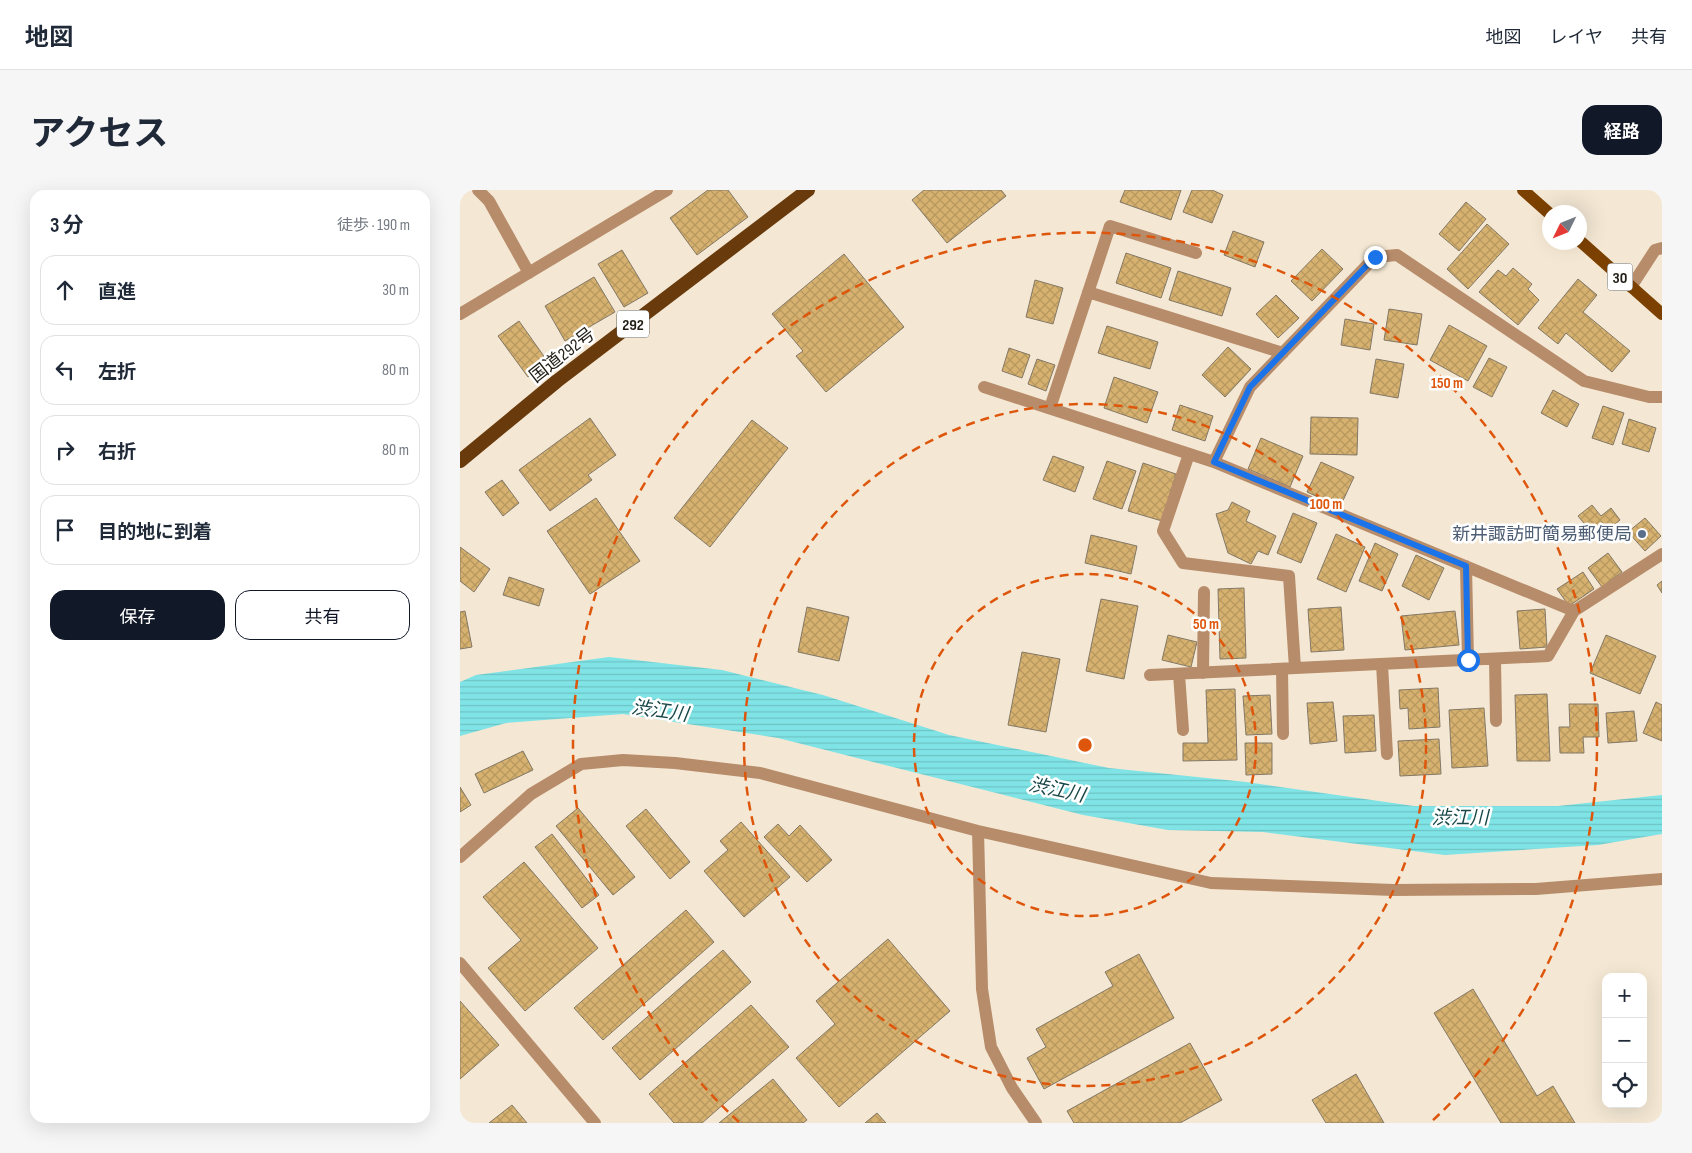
<!DOCTYPE html>
<html lang="ja">
<head>
<meta charset="utf-8">
<style>
	:root { --surface:#fff; --page:#f6f6f7; --text:#1f2937; --muted:#747a83; --line:#e0e1e3; --accent:#111827 }
	body { margin:0; font-family:"Sofia Sans Condensed","Noto Sans JP",sans-serif; background:var(--page); color:var(--text) }
	.controls { position:absolute; right:15px; bottom:15px; display:grid; overflow:hidden; border-radius:10px; box-shadow:0 5px 20px #0002 }
	.controls button { width:45px; height:45px; display:grid; place-items:center; padding:0; border:0; border-bottom:1px solid var(--line); background:var(--surface); color:var(--text); font:25px sans-serif }
	.compass { position:absolute; left:1082px; top:15px; width:45px; height:45px; border-radius:50%; background:var(--surface); box-shadow:0 5px 20px #0002; rotate:227deg }
	.stop { position:absolute; width:15px; height:15px; margin:-11px; border:4px solid #1a73e8; border-radius:50%; background:#fff }
	.stop.end { background:#1a73e8; border-color:#fff; box-shadow:0 1px 5px #0008 }
	.list { margin:0; padding:0; list-style:none }
	h2 { display:flex; justify-content:space-between; align-items:center; height:65px; margin:0; padding:0 20px; font-size:21px }
	h2 small { font-size:16px; font-weight:400; color:var(--muted) }
	.list li { display:grid; grid-template-columns:32px 1fr auto; gap:15px; align-items:center; box-sizing:border-box; height:70px; margin:0 10px 10px; padding:0 10px; border:1px solid var(--line); border-radius:15px }
	.list b { display:block; font-size:19px; white-space:nowrap }
	.list em { font-size:16px; font-style:normal; color:var(--muted) }
	.actions { display:flex; gap:10px; padding:15px 20px }
	.actions a { flex:1; padding:11px 0; border:1px solid var(--accent); border-radius:15px; text-align:center; font-size:18px; color:var(--accent) }
	.actions .main { background:var(--accent); color:#fff }
	.icon { flex:none; width:28px; height:28px; fill:none; stroke:currentColor; stroke-width:2; stroke-linecap:round; stroke-linejoin:round }
	.map { position:relative; flex:none; width:1202px; height:933px; overflow:hidden; border-radius:15px }
	header { display:flex; align-items:center; gap:30px; box-sizing:border-box; height:70px; padding:0 25px; background:var(--surface); border-bottom:1px solid var(--line) }
	header strong { font-size:24px }
	nav { display:flex; gap:28px; margin-inline-start:auto; font-size:18px }
	.intro { display:flex; align-items:center; justify-content:space-between; box-sizing:border-box; height:120px; padding:0 30px }
	h1 { margin:0; font-size:35px }
	.button { padding:12px 22px; border-radius:15px; background:var(--accent); color:#fff; font-size:18px; font-weight:700 }
	main { display:flex; gap:30px; padding:0 30px }
	aside { flex:1; background:var(--surface); border-radius:15px; box-shadow:0 5px 20px #0002 }
	.map>svg:first-child { display:block }
	.water { fill:url(#water-rules) }
	.building { fill:url(#building-cross-hatch); stroke:#837866 }
	.lines { fill:none; stroke-linecap:round; stroke-linejoin:round }
	.minor { stroke:#b78c6b; stroke-width:12 }
	.primary { stroke:#7c4100; stroke-width:12 }
	.trunk { stroke:#683a0c; stroke-width:14 }
	.route { stroke:#1a73e8; stroke-width:6 }
	.ring { fill:none; stroke:#de560c; stroke-width:2.5; stroke-dasharray:9 6 }
	.service-dot { fill:#5c6f8a; stroke:#fff; stroke-width:2 }
	.labels { text-anchor:middle; stroke-width:5; stroke-linejoin:round; paint-order:stroke }
	.shield { fill:#fff; stroke:#64615b; stroke-width:1 }
	.shield-label { font-size:16px; font-weight:bold; fill:#211d15 }
	.street-label { font-size:18px; fill:#211d15; stroke:#fff }
	.service-label { font-size:18px; fill:#4e5e75; stroke:#fff; text-anchor:end }
	.water-label { font-size:19px; font-style:italic; fill:#1a4849; stroke:#fff }
	.centre { fill:#de560c; stroke:#fff; stroke-width:2.5 }
	.ring-label { font-size:15px; text-anchor:middle; font-weight:bold; fill:#de560c; stroke:#fff; stroke-width:5; stroke-linejoin:round; paint-order:stroke }
</style>
</head>
<body>
<header>
<strong>地図</strong>
<nav><a>地図</a><a>レイヤ</a><a>共有</a></nav>
</header>
<div class="intro"><h1>アクセス</h1><a class="button">経路</a></div>
<main>
<aside>
<h2>3 分<small>徒歩 · 190 m</small></h2>
<ul class="list">
<li><svg class="icon" aria-label="ahead" viewBox="0 0 24 24"><path d="M12 20V5M6 11l6-6 6 6"/></svg><div><b>直進</b></div><em>30 m</em></li>
<li><svg class="icon" aria-label="left" viewBox="0 0 24 24"><path d="M17 20v-9H6M10 6l-5 5 5 5"/></svg><div><b>左折</b></div><em>80 m</em></li>
<li><svg class="icon" aria-label="right" viewBox="0 0 24 24"><path d="M7 20v-9h11M14 6l5 5-5 5"/></svg><div><b>右折</b></div><em>80 m</em></li>
<li><svg class="icon" aria-label="arrive" viewBox="0 0 24 24"><path d="M6 21V4h12l-3 4 3 4H6"/></svg><div><b>目的地に到着</b></div></li>
</ul>
<div class="actions"><a class="main">保存</a><a>共有</a></div>
</aside>
<div class="map">
<svg width="1202" height="933" viewBox="0 0 1202 933">
	<defs>
		<pattern id="water-rules" width="6" height="5" patternUnits="userSpaceOnUse" patternTransform="scale(1.25)"><rect width="6" height="5" fill="#80e4e6"/><path d="M0 2.5h6" fill="none" stroke="#6ec3c4"/></pattern>
		<pattern id="building-cross-hatch" width="8" height="8" patternUnits="userSpaceOnUse" patternTransform="scale(1.25)"><rect width="8" height="8" fill="#d6b16f"/><path d="M0 0l8 8M0 8l8-8" fill="none" stroke="#b7985f"/></pattern>
	</defs>
	<rect width="100%" height="100%" fill="#f4e8d4"/>
	<path class="water" d="M149,467l113,13 101,25 126,40 160,33 137,14 168,24h144l104,-11v39l-64,11 -153,10 -182,-23 -95,-2 -85,-15 -305,-77 -155,-24 -117,9 -46,13v-54l16,-7z"/>
	<path class="building" d="M248,0h20l20,27 -51,38 -27,-37z
		M464,0h77l5,6 -59,47 -35,-43z
		M665,0h56l-10,30 -51,-18z
		M732,0h20l11,5 -11,28 -29,-11z
		M1006,12l20,17 -27,32 -20,-17z
		M1027,34l22,20 -41,45 -21,-20z
		M773,41l31,11 -9,25 -31,-12z
		M862,59l21,20 -31,32 -21,-20z
		M162,60l26,43 -24,14 -26,-43z
		M666,63l45,15 -10,30 -45,-15z
		M384,64l60,73 -78,65 -30,-36 7,-5 -31,-37z
		M1053,78l19,16 -4,5 11,11 -21,25 -39,-33 19,-22 8,6z
		M718,81l53,17 -9,28 -53,-16z
		M134,87l21,35 -50,29 -20,-35z
		M1118,89l19,16 -14,17 47,39 -18,21 -46,-39 -8,11 -20,-16z
		M575,90l28,8 -10,36 -27,-7z
		M816,105l23,23 -21,20 -22,-24z
		M929,119l33,5 -5,31 -33,-5z
		M885,129l29,5 -4,26 -29,-5z
		M59,131l29,41 -20,15 -30,-41z
		M989,135l38,21 -19,35 -38,-21z
		M647,136l51,16 -8,27 -52,-16z
		M768,157l23,22 -26,28 -23,-22z
		M549,158l21,7 -8,23 -20,-7z
		M1029,168l18,9 -15,30 -19,-10z
		M577,169l18,6 -9,26 -18,-7z
		M916,169l28,5 -6,34 -28,-5z
		M654,187l44,15 -11,31 -43,-15z
		M1093,200l26,14 -12,23 -26,-14z
		M720,215l33,11 -8,25 -33,-11z
		M1143,216l21,7 -11,32 -21,-7z
		M851,227l47,1 -1,37 -47,-1z
		M130,228l26,37 -28,20 4,5 -42,31 -31,-41z
		M1169,229l27,9 -7,24 -27,-8z
		M292,230l36,28 -78,99 -36,-29z
		M801,248l42,18 -13,31 -42,-18z
		M593,266l31,11 -9,25 -32,-12z
		M647,271l29,10 -14,38 -29,-10z
		M861,272l33,15 -14,30 -33,-15z
		M683,273l33,11 -14,47 -34,-10z
		M42,290l17,23 -16,13 -18,-24z
		M136,308l44,63 -50,33 -43,-63z
		M772,312l18,9 -4,10 30,15 -8,19 -10,-4 -7,13 -23,-11 -12,-39 12,-4z
		M1132,315l9,11 10,-8 9,12 -23,19 -19,-23z
		M833,323l24,10 -16,40 -24,-10z
		M1185,328l16,18 -16,15 -17,-19z
		M876,344l29,13 -19,45 -29,-13z
		M631,345l46,11 -6,28 -46,-11z
		M915,353l23,11 -16,37 -23,-10z
		M0,357l30,22 -16,23 -14,-11z
		M1148,363l14,19 -20,15 -14,-19z
		M956,365l28,13 -15,32 -27,-14z
		M1123,382l11,17 -25,17 -12,-17z
		M49,387l35,12 -5,17 -36,-11z
		M1202,391v12l-5,-8z
		M784,398l2,70 -26,1 -2,-70z
		M641,409l37,7 -14,73 -38,-8z
		M347,417l42,10 -10,44 -41,-9z
		M881,417l3,43 -33,2 -3,-43z
		M1085,419l2,38 -27,2 -3,-38z
		M5,421l7,36 -12,2v-37z
		M995,421l4,34 -54,5 -4,-34z
		M708,445l29,7 -6,25 -29,-7z
		M1146,445l50,21 -16,38 -50,-21z
		M562,462l38,7 -14,73 -38,-7z
		M978,498l2,39 -31,2 -1,-21 -8,1 -1,-19z
		M775,499l2,71 -54,1v-18h25l-2,-53z
		M1087,504l3,67h-33l-2,-66z
		M810,505l2,39 -26,1 -3,-39z
		M873,512l4,39 -27,3 -3,-41z
		M1196,512l6,3v36l-19,-8z
		M1109,514h29l1,33h-16l1,16h-24l-1,-26h11z
		M1024,518l4,58 -36,2 -3,-58z
		M1174,521l3,30 -29,2 -2,-30z
		M914,525l2,36 -31,2 -2,-37z
		M979,549l2,35 -41,2 -2,-35z
		M785,553h27v31l-26,1z
		M63,561l10,19 -49,23 -9,-19z
		M0,597l11,18 -11,7z
		M118,618l57,69 -22,18 -57,-69z
		M186,619l44,53 -20,17 -44,-53z
		M281,632l49,55 -46,40 -40,-46 24,-21 -8,-9z
		M318,634l11,12 11,-11 32,35 -25,22 -43,-45z
		M92,644l47,61 -17,13 -47,-61z
		M64,672l74,86 -73,63 -37,-43 33,-28 -38,-43z
		M226,720l28,32 -111,98 -29,-32z
		M428,749l62,72 -111,96 -43,-49 39,-34 -19,-23z
		M263,760l28,32 -111,98 -28,-32z
		M679,764l35,64 -130,71 -17,-31 19,-11 -10,-18 77,-43 -8,-14z
		M1013,799l64,107 16,-10 22,37h-74l-67,-110z
		M0,811l39,44 -39,34z
		M291,815l38,42 -87,76h-28l-25,-29z
		M730,853l32,57 -42,23h-106l-7,-12z
		M896,884l28,49h-58l-14,-23z
		M313,889l34,41 -4,3h-84z
		M52,915l15,18h-38z
		M417,923l9,10h-21z"/>
	<g class="lines">
		<path class="minor" d="M18,0l11,11 40,72
			M1171,97l24,-37 7,-2
			M628,102l195,61
			M0,124l207,-124
			M524,197l230,75 360,149
			M590,218l60,-182 86,27
			M729,264l-26,77 20,32 106,13 6,92
			M754,272l36,-75 125,-130 22,-2 187,126 65,16h13
			M1006,376l2,94
			M1035,469l1,62
			M922,474l5,90
			M822,479l1,65
			M743,483l1,-81
			M719,484l4,56
			M690,485l398,-19 26,-45 88,-57
			M518,641l4,158 9,58 21,41 24,35
			M0,667l71,-63 50,-30 42,-4 52,3 85,10 218,58 233,52 182,7 143,-1 126,-10
			M0,773l135,160"/>
		<path class="primary" d="M1063,0l27,24
			M1120,51l82,73"/>
		<path class="trunk" d="M0,271l97,-80 251,-191"/>
	</g>
	<g class="lines">
		<path class="route" d="M915,67l-125,130 -36,75 252,104 2,94"/>
	</g>
	<g class="ring">
		<circle cx="625" cy="555" r="171"/>
		<circle cx="625" cy="555" r="341"/>
		<path d="M279 932A512 512 0 1 1 971 932"/>
	</g>
	<circle class="service-dot" cx="1182" cy="344" r="5"/>
	<g class="labels">
		<g class="shield">
			<rect x="1147.5" y="73.5" width="25" height="27" rx="4"/>
			<rect x="157" y="120.5" width="32" height="27" rx="4"/>
		</g>
		<g class="shield-label">
			<text x="1160" y="93">30</text>
			<text x="173" y="140">292</text>
		</g>
		<g class="street-label">
			<text transform="translate(102 165) rotate(-38)" y="6">国道292号</text>
		</g>
		<g class="service-label">
			<text x="1172" y="350">新井諏訪町簡易郵便局</text>
		</g>
		<g class="water-label">
			<text transform="translate(200 520) rotate(8)" y="7">渋江川</text>
			<text transform="translate(597 599) rotate(12)" y="7">渋江川</text>
			<text x="1000" y="634">渋江川</text>
		</g>
	</g>
	<circle cx="625" cy="555" r="8" class="centre"/>
	<g class="ring-label">
		<text x="987" y="198">150 m</text>
		<text x="866" y="319">100 m</text>
		<text x="746" y="439">50 m</text>
	</g>
</svg>
<div class="controls">
<button>+</button>
<button>−</button>
<button><svg class="icon" aria-label="locate" viewBox="0 0 24 24"><circle cx="12" cy="12" r="6"/><path d="M12 2v4M12 18v4M2 12h4M18 12h4"/></svg></button>
</div>
<svg class="compass" viewBox="-18 -18 36 36"><path d="M0-13l5 13h-10z" fill="#e53935"/><path d="M0 13l5-13h-10z" fill="#747a83"/></svg>
<div class="stop" style="left:1008px;top:470px"></div>
<div class="stop end" style="left:915px;top:67px"></div>
</div>
</main>
</body>
</html>
